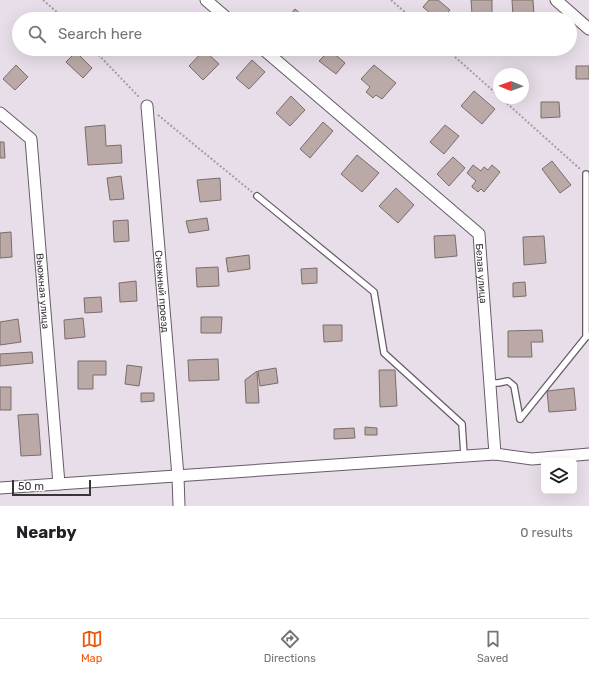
<!DOCTYPE html>
<html lang="en">
<head>
<meta charset="utf-8">
<style>
	:root { --surface:#fff; --page:#f6f6f6; --text:#202124; --muted:#757577; --line:#e0e0e0; --accent:#ea580c }
	body { margin:0; font-family:Rubik,sans-serif; background:var(--page); color:var(--text) }
	.controls { position:absolute; right:12px; bottom:12px; display:grid; overflow:hidden; border-radius:6px; box-shadow:0 4px 16px #0002 }
	.controls button { width:36px; height:36px; display:grid; place-items:center; padding:0; border:0; border-bottom:1px solid var(--line); background:var(--surface); color:var(--text); font:20px sans-serif }
	.compass { position:absolute; left:493px; top:68px; width:36px; height:36px; border-radius:50%; background:var(--surface); box-shadow:0 4px 16px #0002; rotate:271deg }
	.scale { position:absolute; left:12px; bottom:10px; width:79px; box-sizing:border-box; padding-left:4px; border:2px solid #383438; border-top:0; font-size:11px; line-height:14px; white-space:nowrap; color:#383438; -webkit-text-stroke:3px #fff; paint-order:stroke }
	.list { margin:0; padding:0; list-style:none }
	h2 { display:flex; justify-content:space-between; align-items:center; height:52px; margin:0; padding:0 16px; font-size:17px }
	h2 small { font-size:13px; font-weight:400; color:var(--muted) }
	.icon { flex:none; width:22px; height:22px; fill:none; stroke:currentColor; stroke-width:2; stroke-linecap:round; stroke-linejoin:round }
	.map { position:relative; flex:none; width:589px; height:506px; overflow:hidden }
	.search { position:absolute; background:var(--surface); box-shadow:0 4px 16px #0002; left:12px; right:12px; top:12px; height:44px; display:flex; align-items:center; gap:10px; box-sizing:border-box; padding:0 14px; border-radius:22px; color:var(--muted); font-size:15px }
	.sheet { height:112px; background:var(--surface) }
	nav { display:flex; justify-content:space-around; align-items:center; box-sizing:border-box; height:56px; border-top:1px solid var(--line); background:var(--surface); font-size:11px; color:var(--muted) }
	nav a { display:grid; justify-items:center; gap:2px }
	nav .on { color:var(--accent) }
	.map>svg:first-child { display:block }
	.building { fill:#baa9a7; stroke:#7b6c6a }
	.lines { fill:none; stroke-linecap:round; stroke-linejoin:round }
	.lane-casing { stroke:#655c66; stroke-width:8 }
	.street-casing { stroke:#655c66; stroke-width:13 }
	.path { stroke:#a49da5; stroke-width:2; stroke-dasharray:2 2; stroke-linecap:butt }
	.lane { stroke:#fff; stroke-width:5.5 }
	.street { stroke:#fff; stroke-width:11 }
	.labels { text-anchor:middle; stroke-width:3; stroke-linejoin:round; paint-order:stroke }
	.street-label { font-size:10px; fill:#383438; stroke:#fff }
</style>
</head>
<body>
<div class="map">
<svg width="589" height="506" viewBox="0 0 589 506">
	<rect width="100%" height="100%" fill="#e8dee9"/>
	<path class="building" d="M429,0h9l12,10 -8,9h-5l-14,-12z
		M471,0h21v13l-20,1z
		M512,0h21l1,15 -21,1z
		M295,9l12,10h-21z
		M178,14l5,5h-10z
		M173,49h14l-7,7z
		M204,50l15,14 -16,16 -14,-14z
		M330,50l15,13 -9,11 -17,-13z
		M76,52l16,16 -9,10 -17,-16z
		M252,60l13,12 -16,17 -13,-11z
		M16,65l12,12 -13,13 -12,-11z
		M374,65l22,18 -14,16 -6,-4 -3,3 -7,-6 4,-5 -9,-8z
		M576,66h13v13h-13z
		M474,91l21,18 -13,15 -21,-18z
		M291,96l14,14 -15,16 -14,-13z
		M541,102h18l1,15 -19,1z
		M323,122l10,9 -23,27 -10,-9z
		M105,125l1,21 15,-1 1,18 -34,2 -3,-38z
		M445,125l14,11 -15,18 -14,-12z
		M0,142h4l1,16h-5z
		M357,155l22,18 -17,19 -21,-18z
		M453,157l12,11 -16,18 -12,-12z
		M552,161l19,24 -11,8 -18,-24z
		M473,165l8,6 3,-4 4,3 4,-5 8,7 -16,20 -3,-3 -3,3 -6,-5v-1l4,-5 -9,-8z
		M121,176l3,23 -14,1 -3,-22z
		M220,178l1,22 -21,2 -3,-22z
		M396,188l18,17 -16,18 -19,-17z
		M207,218l2,12 -20,3 -3,-12z
		M128,220l1,21 -15,1 -1,-21z
		M11,232l1,25 -12,1v-25z
		M455,235l2,21 -22,2 -1,-22z
		M544,236l2,27 -22,2 -1,-28z
		M249,255l1,14 -22,3 -2,-14z
		M218,267l1,19 -22,1 -1,-19z
		M317,268v15l-15,1 -1,-15z
		M136,281l1,20 -17,1 -1,-19z
		M525,282l1,14 -13,1v-14z
		M101,297l1,15 -17,1 -1,-15z
		M201,317h21l-1,16h-20z
		M83,318l2,19 -20,2 -1,-19z
		M18,319l3,23 -21,3v-23z
		M323,325h19v16l-18,1z
		M542,330l1,12h-12l1,15h-24v-26z
		M32,352l1,11 -33,3v-12z
		M218,359l1,21 -30,1 -1,-21z
		M78,361h28v14h-13v14h-15z
		M127,365l15,2 -3,19 -14,-2z
		M276,368l2,15 -18,3 -2,-15z
		M379,370h16l2,36 -17,1z
		M257,371l2,32h-13l-1,-23z
		M0,387h11v23h-11z
		M574,388l2,22 -27,2 -2,-21z
		M141,393h13v8l-13,1z
		M38,414l3,41 -20,1 -3,-41z
		M365,427l12,1v7h-12z
		M354,428l1,10 -21,1v-10z"/>
	<g class="lines">
		<defs>
			<path id="lane" d="M586,174v163
				M257,196l117,96 10,61 78,71 2,31
				M490,383h8l10,-2 6,5 6,33
				M520,419l66,-82 3,-1"/>
			<g id="street">
				<path d="M206,0l22,19"/>
				<path d="M556,0l33,29"/>
				<path id="s1" d="M263,49l216,185 16,220 37,5 57,-5"/>
				<path id="s2" d="M147,106l31,370 1,30"/>
				<path id="s3" d="M0,113l31,26 28,345"/>
				<path d="M0,488l495,-34"/>
			</g>
		</defs>
		<use href="#lane" class="lane-casing"/>
		<use href="#street" class="street-casing"/>
		<path class="path" d="M43,0l22,19
			M391,0l22,19
			M93,49l47,49
			M446,49l53,47
			M501,98l79,71
			M158,115l94,77"/>
		<use href="#lane" class="lane"/>
		<use href="#street" class="street"/>
	</g>
	<g class="labels">
		<g class="street-label">
			<text dy="4" stroke="none"><textPath href="#s1" startOffset="324">Белая улица</textPath></text>
			<text dy="4" stroke="none"><textPath href="#s3" startOffset="193">Вьюжная улица</textPath></text>
			<text dy="4" stroke="none"><textPath href="#s2" startOffset="186">Снежный проезд</textPath></text>
		</g>
	</g>
</svg>
<div class="controls">
<button><svg class="icon" aria-label="layers" viewBox="0 0 24 24"><path d="M12 4l9 5-9 5-9-5zM3 14l9 5 9-5"/></svg></button>
</div>
<svg class="compass" viewBox="-18 -18 36 36"><path d="M0-13l5 13h-10z" fill="#e53935"/><path d="M0 13l5-13h-10z" fill="#757577"/></svg>
<div class="scale">50 m</div>
<div class="search"><svg class="icon" aria-label="search" viewBox="0 0 24 24"><circle cx="10" cy="10" r="6"/><path d="M15 15l6 6"/></svg>Search here</div>
</div>
<section class="sheet">
<h2>Nearby<small>0 results</small></h2>
<ul class="list">
</ul>
</section>
<nav>
<a class="on"><svg class="icon" aria-label="map" viewBox="0 0 24 24"><path d="M3 6l6-2 6 2 6-2v14l-6 2-6-2-6 2zM9 4v14M15 6v14"/></svg>Map</a>
<a><svg class="icon" aria-label="directions" viewBox="0 0 24 24"><path d="M12 3l9 9-9 9-9-9zM9 14v-3h6M13 9l2 2-2 2"/></svg>Directions</a>
<a><svg class="icon" aria-label="saved" viewBox="0 0 24 24"><path d="M7 4h10v16l-5-4-5 4z"/></svg>Saved</a>
</nav>
</body>
</html>
